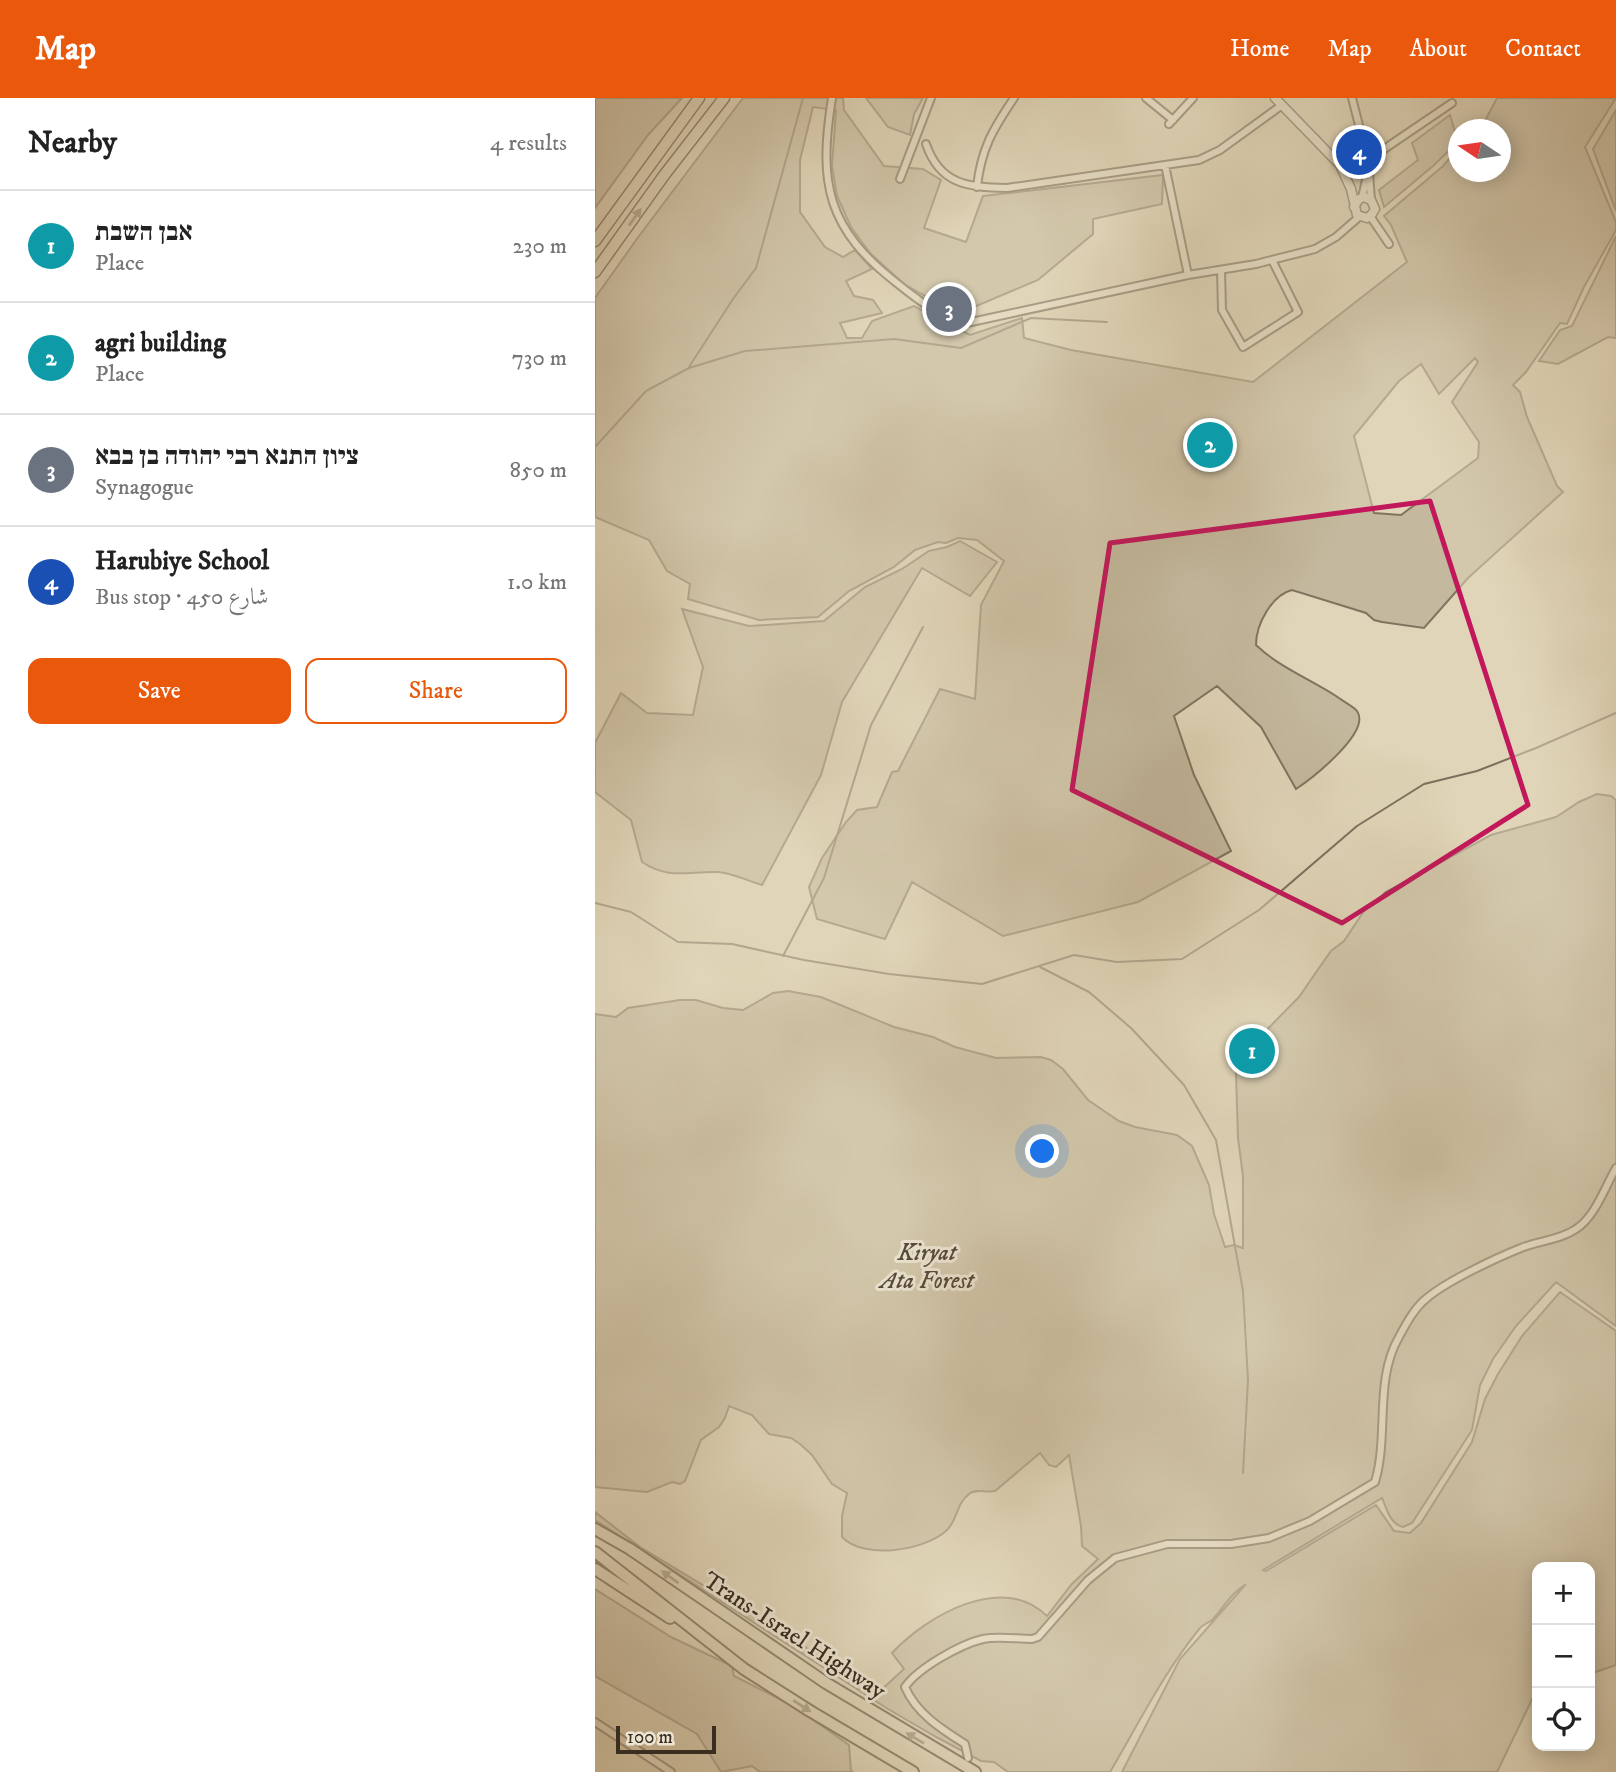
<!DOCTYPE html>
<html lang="en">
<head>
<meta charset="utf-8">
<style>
	:root { --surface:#fff; --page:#f6f6f6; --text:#222; --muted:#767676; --line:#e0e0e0; --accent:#ea580c }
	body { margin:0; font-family:"IM FELL DW Pica",Amiri,"Frank Ruhl Libre",serif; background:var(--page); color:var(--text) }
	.controls { position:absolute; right:21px; bottom:21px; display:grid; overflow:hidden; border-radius:14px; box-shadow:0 4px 18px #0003 }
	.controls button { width:63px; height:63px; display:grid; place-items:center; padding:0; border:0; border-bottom:2px solid var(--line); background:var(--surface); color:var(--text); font:35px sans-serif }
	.compass { position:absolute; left:853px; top:21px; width:63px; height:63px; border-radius:50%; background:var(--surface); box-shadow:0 4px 18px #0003; rotate:283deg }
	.scale { position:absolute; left:21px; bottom:18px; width:100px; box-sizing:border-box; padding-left:7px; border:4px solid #3b2e21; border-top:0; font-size:19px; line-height:24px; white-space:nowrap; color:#3b2e21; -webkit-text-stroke:5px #ebe4d1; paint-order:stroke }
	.you { position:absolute; left:448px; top:1054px; width:24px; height:24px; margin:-18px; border:5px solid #fff; border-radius:50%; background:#1a73e8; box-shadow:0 0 0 10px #1a73e833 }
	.badge { display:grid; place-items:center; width:46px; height:46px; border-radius:50%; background:var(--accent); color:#fff; font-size:23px; font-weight:700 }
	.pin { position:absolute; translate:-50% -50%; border:4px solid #fff; box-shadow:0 2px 7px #0006 }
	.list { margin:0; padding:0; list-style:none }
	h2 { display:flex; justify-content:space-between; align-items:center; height:91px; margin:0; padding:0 28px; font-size:30px }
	h2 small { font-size:23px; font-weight:400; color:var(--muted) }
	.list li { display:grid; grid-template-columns:46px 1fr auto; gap:21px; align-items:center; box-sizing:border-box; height:112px; padding:0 28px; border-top:2px solid var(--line) }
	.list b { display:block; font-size:26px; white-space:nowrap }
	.list p { margin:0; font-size:23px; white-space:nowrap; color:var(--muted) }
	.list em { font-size:23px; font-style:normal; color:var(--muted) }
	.actions { display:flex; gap:14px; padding:21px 28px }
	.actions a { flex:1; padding:16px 0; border:2px solid var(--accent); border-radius:14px; text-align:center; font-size:24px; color:var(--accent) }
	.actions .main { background:var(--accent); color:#fff }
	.icon { flex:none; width:38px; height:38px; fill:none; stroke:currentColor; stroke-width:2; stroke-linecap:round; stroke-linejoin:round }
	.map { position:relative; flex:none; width:1021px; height:1674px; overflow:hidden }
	header { display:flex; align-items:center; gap:42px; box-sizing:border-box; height:98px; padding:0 35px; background:var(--accent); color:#fff }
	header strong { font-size:33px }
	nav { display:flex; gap:38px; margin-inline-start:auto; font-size:24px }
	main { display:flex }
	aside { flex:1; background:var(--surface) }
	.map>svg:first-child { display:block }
	.green { fill:#c4b99e; stroke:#807460; stroke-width:2; fill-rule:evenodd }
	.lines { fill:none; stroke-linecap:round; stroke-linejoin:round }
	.stream { stroke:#7c705d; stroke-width:2 }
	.minor-casing { stroke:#645847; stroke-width:10 }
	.tertiary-casing { stroke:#645847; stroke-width:11 }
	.trunk-casing { stroke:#3b2e21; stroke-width:13 }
	.motorway-casing { stroke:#3b2e21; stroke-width:14 }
	.minor { stroke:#ebe4d1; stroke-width:6 }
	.tertiary { stroke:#ebe4d1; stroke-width:8 }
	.trunk { stroke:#e0d5b8; stroke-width:10 }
	.motorway { stroke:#e0d5b8; stroke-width:10 }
	.oneway { fill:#857965 }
	.marked { fill:none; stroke:#c2185b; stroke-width:5; stroke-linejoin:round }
	.labels { text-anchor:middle; stroke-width:6; stroke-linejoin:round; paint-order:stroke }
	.park-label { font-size:24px; font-style:italic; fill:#564a3a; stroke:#ebe4d1 }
	.street-label { font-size:24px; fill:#3b2e21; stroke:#ebe4d1 }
</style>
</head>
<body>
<header>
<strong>Map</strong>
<nav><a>Home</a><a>Map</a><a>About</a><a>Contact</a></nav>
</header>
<main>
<aside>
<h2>Nearby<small>4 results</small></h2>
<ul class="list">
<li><span class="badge" style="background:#0f9aa8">1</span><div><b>אבן השבת</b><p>Place</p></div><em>230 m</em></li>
<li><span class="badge" style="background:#0f9aa8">2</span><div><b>agri building</b><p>Place</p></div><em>730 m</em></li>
<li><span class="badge" style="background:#6b7280">3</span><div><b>ציון התנא רבי יהודה בן בבא</b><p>Synagogue</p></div><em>850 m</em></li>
<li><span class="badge" style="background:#1a4fb4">4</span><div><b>Harubiye School</b><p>Bus stop · شارع 450</p></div><em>1.0 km</em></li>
</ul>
<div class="actions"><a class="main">Save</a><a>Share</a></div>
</aside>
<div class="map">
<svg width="1021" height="1674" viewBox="0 0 1021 1674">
	<rect width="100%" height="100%" fill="#e0d5b8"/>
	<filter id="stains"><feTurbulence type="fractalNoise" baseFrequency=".00286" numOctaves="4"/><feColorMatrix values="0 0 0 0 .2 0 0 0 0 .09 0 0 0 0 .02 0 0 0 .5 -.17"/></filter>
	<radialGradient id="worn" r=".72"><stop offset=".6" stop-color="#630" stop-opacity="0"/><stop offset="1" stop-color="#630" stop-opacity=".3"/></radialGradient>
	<path class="green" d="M0,0h87l-34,37 -53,73z
		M148,0h100l1,12 40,56 39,3 18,11 -17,48 42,14 17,-46 180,-21 -1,29 -69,15v15l-55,46 -64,27 -36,-4 -33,-18 -35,-32 -19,-26 -14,-31 -5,-30 4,-56 -23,-3 -13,53v52l25,35 18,10 12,-7 17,19 -26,12 8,15 19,4 9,13 -42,10 7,15h15l10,-17 42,-15 56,29 52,-17 2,20 47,12 182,32 154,-120 -16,-37 -7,-9 58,-49 16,-18 1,23h42v-42l-24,-1 9,-10 11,-21h119l-31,49 31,75v8l-32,57 -17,37 -7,-1 -34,49 -13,13 7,7 7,25 30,69 6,6 -95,86 -44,50 -42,-6 -8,-2 -8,-7 -74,-23c-20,5 -36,34 -36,55 24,23 56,35 83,53 5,4 14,8 18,13 15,21 -46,68 -61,78l-35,-62 -44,-41 -43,30 20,59 37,76 -93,51 -135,34 -91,-54 -27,57 -68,-20 -8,-32 13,-29 24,-36 11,-12 20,-3 15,-35 6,-1 42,-82 35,10 6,-94 23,-44 -27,-21 -19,-2 -12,5 -8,-1 -23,8 -21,17 -45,24 -31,26 -59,3 -71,-21 2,-15 -23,-13 -18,-31 -54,-23v-219l44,-62zM880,260l3,4 -26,40 27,40 -1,16 -77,57 -27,-2 -20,-77 45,-55 22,-17 18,30z
		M271,0h57l-9,16 -4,21 -22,-8z
		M1021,12v101l-23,-62z
		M855,17l8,27 -25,24 -49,41 -5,-17 39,-30 -6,-17z
		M1021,138v102l-8,-1 -50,27 -19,-3 21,-31 12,-4z
		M365,443l37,21 -27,34 -48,-28 -80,134 -21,73 -59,110c-14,-4 -30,-12 -44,-13 -30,-1 -49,8 -76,-10l-11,-42 -36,-28v-49l26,-50 26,20 46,2 10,-48 -21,-58 67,17 75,-5 41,-34 37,-18 27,-18 18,-4z
		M1002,696l14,2 5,4v526l-60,-44 -40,44 -23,33 -13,26 -8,45 -60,93 -9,4c-13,-3 -16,-18 -21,-29l-119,72 3,1 110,-66 18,26 16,2 11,-10 51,-81 13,-43 13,-25 24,-38 38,-44 56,39v334l-26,9v-107h-53v122l-40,83h-375l58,-113 66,-75c-14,8 -22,23 -33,35 -4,4 -10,5 -13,9 -36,44 -61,95 -90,144h-102l-14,-10 -13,-1 -45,-24 -48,-28 -293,-189v-8l45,35 239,145 25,-23 -12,-16c35,-37 109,-81 155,-37l24,-31 27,-26 -16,-13 -1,-20 -12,-71 -13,12 -7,-2 -9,-12 -45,38c-8,2 -19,-3 -26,3 -13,10 -11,25 -22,36 -22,21 -83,30 -105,7v-21l5,-23 -15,-9 -20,-29 -12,-11 -9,-6 -22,-4 -17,-19 -23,-9 -4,12 -6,9 -18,13 -16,41 -5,3 -8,-2 -25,10 -52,-5v-473l21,3 12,-9 52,-8h16l27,8 20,2 30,-17 15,-2 33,6 73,30 39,10 22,10 41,11 45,-1 10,3 12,9 25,31 31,21 16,6 42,8 15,11 17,39 5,29 11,33 9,-2 9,3v-72l-5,-38 -2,-65 5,-17 58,-59 20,-29 12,-17 13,-10 20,-30 22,-19 105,-57 65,-18 23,-15z
		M0,1491l76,48 61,29 2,10 61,31 54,38 2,26 2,1h-93l-8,-6 -31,6 -24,-38 -102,-58z"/>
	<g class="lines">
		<path class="stream" d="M94,269l44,-68 23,-31 47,-170
			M0,349l51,-56 43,-23 56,-17 149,-12 67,9 70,-30 76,4
			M0,805l36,9 47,30 54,2 72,16 85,14 93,10 92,-29 43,7 65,-3 77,-49 98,-84 67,-42 53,-13 59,-23 80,-35
			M188,858l41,-78 47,-153 52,-98
			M445,869l49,25 42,36 53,57 32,55 27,151 5,89 -5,93"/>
		<defs>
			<path id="minor" d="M237,0c-14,86 -5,131 66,186 20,16 40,31 64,40l226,-49 68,-11 59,-15 21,-12 23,-20
				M551,0l27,22
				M757,0l16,62 3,40
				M574,26l24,-26
				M331,46c14,41 42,43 81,44l192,-28 21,-10 62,-45
				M773,62l84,-57
				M570,67l23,110
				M305,81l31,-81
				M382,89c4,-38 16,-58 37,-89
				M767,100l5,-23
				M775,118l19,28
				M626,172l1,40 21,37 55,-35 -26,-52
				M0,1624l76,50
				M373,1660l-3,-14c-24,-15 -49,-31 -60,-57 13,-19 56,-43 78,-48 15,-3 34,0 49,0l6,-2 50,-57 27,-22 52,-14h64l38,-6 41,-17 65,-39c14,-47 -1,-102 24,-145 7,-13 16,-30 28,-39 20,-17 69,-40 94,-50 17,-7 39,-8 55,-19 19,-12 29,-42 40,-61"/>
			<path id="tertiary" d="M680,0l65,67 11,24 6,26 10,3 5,-4 3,-5 -4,-9 -7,-3 -5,2 -5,8"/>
			<path id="trunk" d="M0,143l104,-143
				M0,174l70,-98 59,-76"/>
			<path id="motorway" d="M0,1431l35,20 196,134 149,89
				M0,1454l149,117 66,42 103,61
				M0,1471l75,49"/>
		</defs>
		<use href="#minor" class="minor-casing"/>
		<use href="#tertiary" class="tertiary-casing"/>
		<use href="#trunk" class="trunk-casing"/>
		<use href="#motorway" class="motorway-casing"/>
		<use href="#minor" class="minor"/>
		<use href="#tertiary" class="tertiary"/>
		<use href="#trunk" class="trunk"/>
		<use href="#motorway" class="motorway"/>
	</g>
	<defs><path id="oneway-solid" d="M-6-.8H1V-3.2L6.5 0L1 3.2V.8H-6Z" transform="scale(1.75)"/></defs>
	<g class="oneway">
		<use href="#oneway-solid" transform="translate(40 119) rotate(-55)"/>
		<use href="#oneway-solid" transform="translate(75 1479) rotate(-144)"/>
		<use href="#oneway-solid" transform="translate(207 1608) rotate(33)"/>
		<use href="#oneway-solid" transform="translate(320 1640) rotate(-149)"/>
	</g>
	<path d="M0 0H1021V1674H0ZM835,403l98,304 -186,118 -270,-133 38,-247z" fill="#e0d5b8" fill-opacity=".55" fill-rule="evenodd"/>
	<path class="marked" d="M835,403l98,304 -186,118 -270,-133 38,-247z"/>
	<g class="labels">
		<g class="park-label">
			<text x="332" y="1162">Kiryat<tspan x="332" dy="28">Ata Forest</tspan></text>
		</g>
		<g class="street-label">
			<text transform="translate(200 1537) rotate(33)" y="8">Trans-Israel Highway</text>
		</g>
	</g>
	<rect width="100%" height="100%" filter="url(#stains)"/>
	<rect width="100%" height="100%" fill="url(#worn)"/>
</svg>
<div class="controls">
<button>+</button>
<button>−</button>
<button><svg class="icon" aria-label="locate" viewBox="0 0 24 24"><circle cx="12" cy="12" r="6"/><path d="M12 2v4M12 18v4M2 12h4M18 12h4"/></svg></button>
</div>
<svg class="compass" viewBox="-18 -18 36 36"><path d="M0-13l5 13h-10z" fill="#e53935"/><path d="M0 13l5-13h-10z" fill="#767676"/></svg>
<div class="scale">100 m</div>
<div class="you"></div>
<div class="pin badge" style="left:657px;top:953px;background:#0f9aa8">1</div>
<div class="pin badge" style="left:615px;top:347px;background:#0f9aa8">2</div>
<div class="pin badge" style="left:354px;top:211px;background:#6b7280">3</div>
<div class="pin badge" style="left:764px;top:54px;background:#1a4fb4">4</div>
</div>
</main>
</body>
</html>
